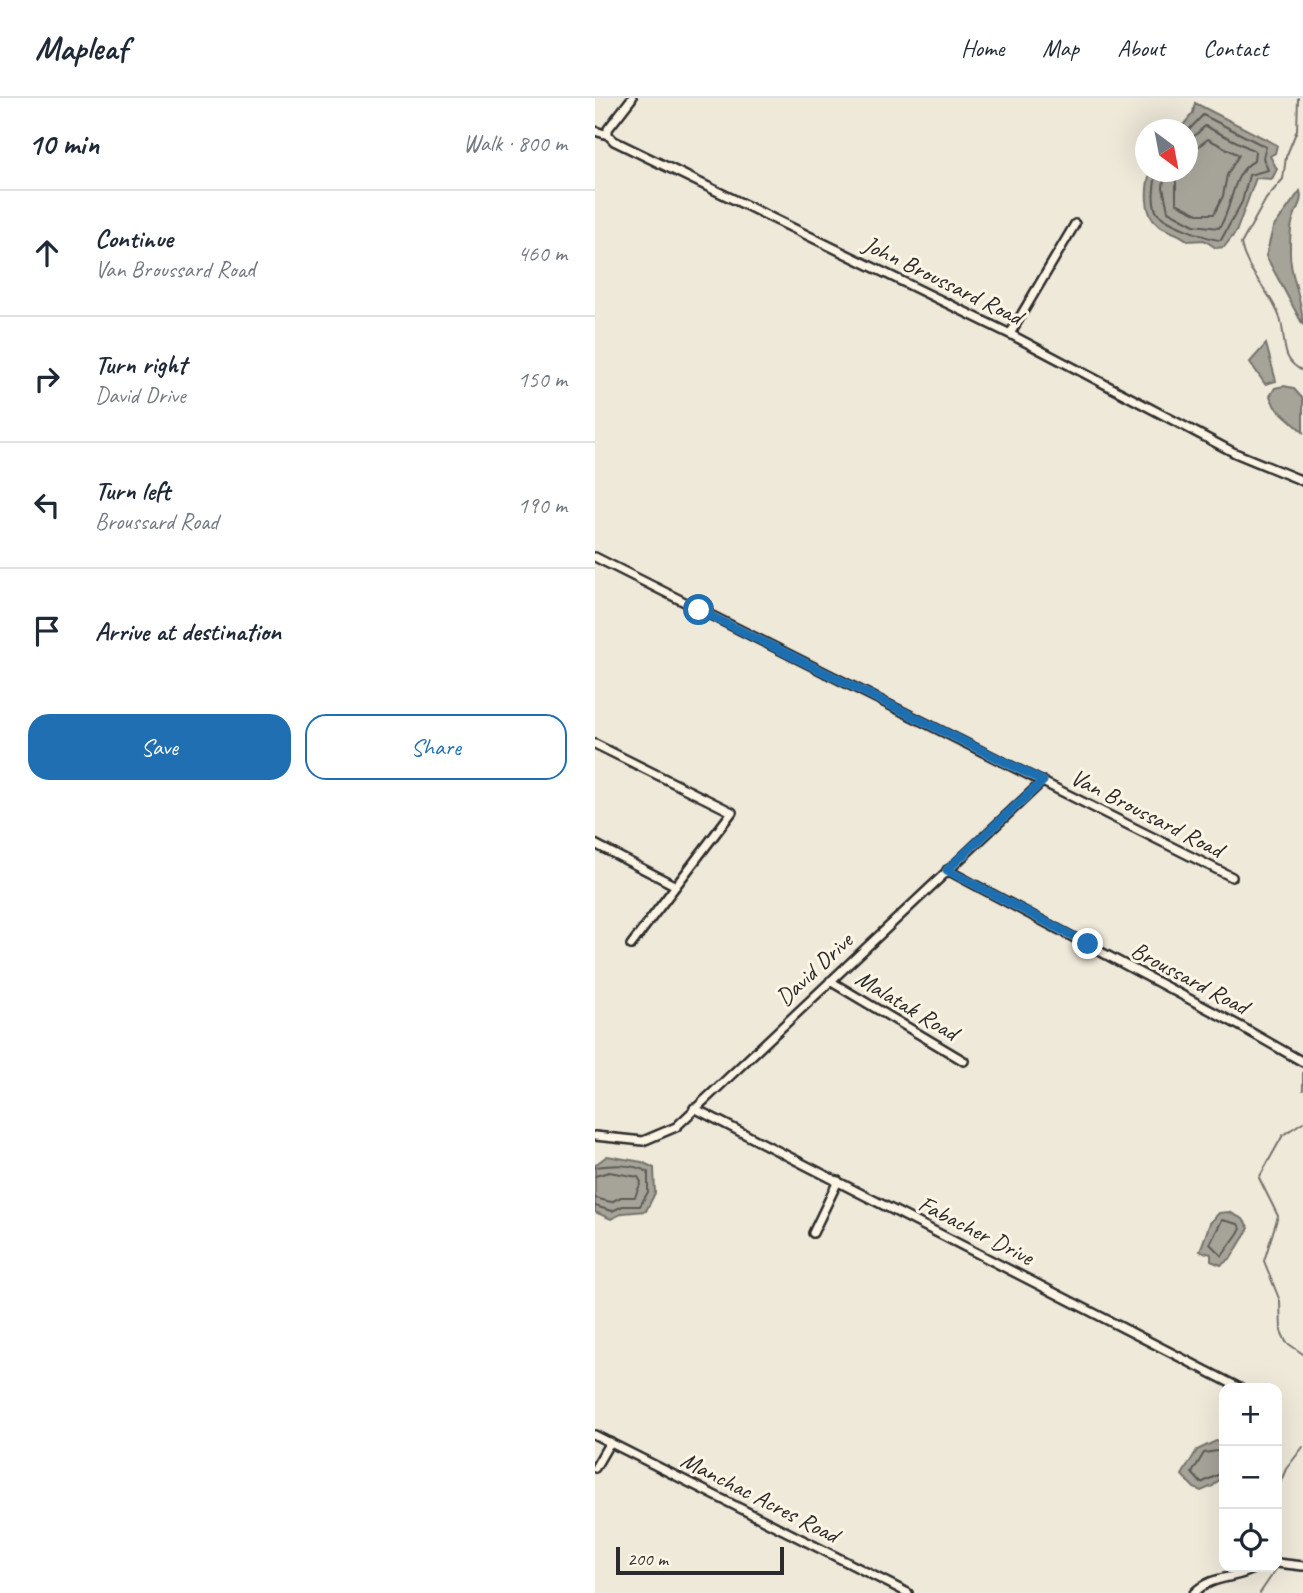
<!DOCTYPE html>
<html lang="en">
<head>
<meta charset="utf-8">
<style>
	:root { --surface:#fff; --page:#f6f6f7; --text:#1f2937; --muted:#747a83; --line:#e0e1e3; --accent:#1f6fb2 }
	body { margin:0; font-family:Caveat,sans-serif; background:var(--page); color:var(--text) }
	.controls { position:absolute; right:21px; bottom:21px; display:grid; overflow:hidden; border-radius:14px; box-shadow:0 7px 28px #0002 }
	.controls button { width:63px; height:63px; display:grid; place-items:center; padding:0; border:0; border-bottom:2px solid var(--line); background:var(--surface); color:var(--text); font:35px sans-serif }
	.compass { position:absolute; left:540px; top:21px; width:63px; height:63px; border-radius:50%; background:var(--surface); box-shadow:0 7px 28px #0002; rotate:148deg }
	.scale { position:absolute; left:21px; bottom:18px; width:168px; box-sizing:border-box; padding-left:7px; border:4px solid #2b2b2b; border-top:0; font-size:19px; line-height:24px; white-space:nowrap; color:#2b2b2b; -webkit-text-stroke:5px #fcf5e5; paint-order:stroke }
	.stop { position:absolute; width:21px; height:21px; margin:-16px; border:5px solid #1f6fb2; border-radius:50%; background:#fff }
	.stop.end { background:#1f6fb2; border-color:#fff; box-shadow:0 2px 7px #0008 }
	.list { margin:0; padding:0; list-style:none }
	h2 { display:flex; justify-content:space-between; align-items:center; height:91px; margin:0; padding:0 28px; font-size:30px }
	h2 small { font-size:23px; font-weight:400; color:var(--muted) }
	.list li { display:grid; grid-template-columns:46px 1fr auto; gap:21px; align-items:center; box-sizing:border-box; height:126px; padding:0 28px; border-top:2px solid var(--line) }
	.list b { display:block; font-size:26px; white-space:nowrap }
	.list p { margin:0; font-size:23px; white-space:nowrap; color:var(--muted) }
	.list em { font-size:23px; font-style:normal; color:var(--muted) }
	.actions { display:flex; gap:14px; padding:21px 28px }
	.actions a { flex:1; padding:16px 0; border:2px solid var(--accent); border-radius:21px; text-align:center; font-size:24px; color:var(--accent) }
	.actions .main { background:var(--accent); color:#fff }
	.icon { flex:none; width:38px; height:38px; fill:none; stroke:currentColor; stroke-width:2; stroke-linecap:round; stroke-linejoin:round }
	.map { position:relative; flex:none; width:708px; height:1495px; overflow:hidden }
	header { display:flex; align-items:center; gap:42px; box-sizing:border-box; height:98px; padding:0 35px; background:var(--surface); border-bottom:2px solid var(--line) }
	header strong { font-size:33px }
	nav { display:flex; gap:38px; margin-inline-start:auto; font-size:24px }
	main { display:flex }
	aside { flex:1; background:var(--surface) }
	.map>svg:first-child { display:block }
	.water { fill:#a6a399; stroke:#75736d; stroke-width:2 }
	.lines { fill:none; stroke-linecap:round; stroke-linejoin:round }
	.shore { stroke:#5c5b57; stroke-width:2 }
	.stream { stroke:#75736d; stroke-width:2 }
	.street-casing { stroke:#2b2b2b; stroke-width:12 }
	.street { stroke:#fcf5e5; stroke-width:7 }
	.route { stroke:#1f6fb2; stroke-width:9 }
	.labels { text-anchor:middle; stroke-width:6; stroke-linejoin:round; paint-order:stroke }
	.street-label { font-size:24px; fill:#2b2b2b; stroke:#fcf5e5 }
</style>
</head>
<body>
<header>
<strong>Mapleaf</strong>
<nav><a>Home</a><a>Map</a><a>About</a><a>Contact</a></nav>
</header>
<main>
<aside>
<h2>10 min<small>Walk · 800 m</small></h2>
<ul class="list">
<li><svg class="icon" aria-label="ahead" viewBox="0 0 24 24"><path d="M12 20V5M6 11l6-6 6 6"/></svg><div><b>Continue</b><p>Van Broussard Road</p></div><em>460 m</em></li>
<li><svg class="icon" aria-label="right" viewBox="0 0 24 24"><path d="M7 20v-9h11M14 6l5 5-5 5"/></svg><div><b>Turn right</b><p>David Drive</p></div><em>150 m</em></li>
<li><svg class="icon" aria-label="left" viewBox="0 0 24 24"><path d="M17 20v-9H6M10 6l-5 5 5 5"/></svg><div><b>Turn left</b><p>Broussard Road</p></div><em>190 m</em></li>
<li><svg class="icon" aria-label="arrive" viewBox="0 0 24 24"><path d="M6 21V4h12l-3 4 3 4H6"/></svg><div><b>Arrive at destination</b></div></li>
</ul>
<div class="actions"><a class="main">Save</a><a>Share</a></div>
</aside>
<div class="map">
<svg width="708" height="1495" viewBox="0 0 708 1495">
	<rect width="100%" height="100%" fill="#efe9da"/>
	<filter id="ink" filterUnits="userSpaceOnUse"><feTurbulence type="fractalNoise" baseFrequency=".0143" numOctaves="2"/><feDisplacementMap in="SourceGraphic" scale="14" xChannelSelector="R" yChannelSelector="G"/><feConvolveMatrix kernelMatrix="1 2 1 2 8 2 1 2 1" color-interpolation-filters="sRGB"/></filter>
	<g filter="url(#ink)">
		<path class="water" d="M600,5l82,42 -2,8 -5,3 7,13 -5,10 -16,-1 -20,54 -12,15 -8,1 -12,-8 -16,1c-10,-9 -20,-9 -30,-16 -15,-11 -12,-38 -8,-53h37v-42l-7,-1 13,-16z
			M705,93c3,10 -3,16 -6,26 -4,9 -4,23 -4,32 -1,27 13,49 13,76l-37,-69 7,-28z
			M671,246l10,37 -11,3 -15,-22z
			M689,288l9,2 10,11v33l-28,-25 -5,-11 5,-8z
			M12,1058l35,6 12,6 1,25 -9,18 -23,2 -12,6 -16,-7v-47z
			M634,1114l14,7 6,9 -18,30 -10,7 -10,-4v-7l-11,-3 10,-28 9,-10z
			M621,1343l8,3v31l-11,11 -12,5 -7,-3 -12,-13 15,-25z"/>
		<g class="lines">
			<path class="shore" d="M561,74c-1,12 -5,27 0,39 5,11 55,29 65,29l21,-38 7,-27 19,-5 -5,-12 3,-11 -63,-32 -16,17
				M570,74l-2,15 5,24 26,14 25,3c15,-21 11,-54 35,-67l1,-10 -50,-25 -18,17
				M581,74v31l22,11h16l9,-18 4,-21 12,-20 -31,-16 -21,16
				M0,1069c17,-2 37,-4 53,5v20l-8,14h-17l-11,5 -17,-5
				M0,1078l14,-4 29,5 3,5 -6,15h-14l-10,5 -16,-4
				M627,1122l16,4 3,5 -19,27 -12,-12z
				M629,1352l-20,3 -12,20 9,10 23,-11"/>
			<path class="stream" d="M703,0l-1,32 -11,27 -3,22 -17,20 -25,45c6,30 30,47 39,74 7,22 -1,42 23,53
				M708,975v17
				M708,1024l-20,13 -24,43 19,38 -14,45 16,40 1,30 5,11 17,12
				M682,1392l9,-21 17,-22
				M682,1453l2,9
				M665,1495l19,-28"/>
			<defs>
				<path id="street" d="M37,0l-24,31v6l6,6 396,193 225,119 68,28
					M0,33l13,4
					M415,236l65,-110
					M0,459l637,320
					M0,646l137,68 -101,133
					M0,746l81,42
					M352,772l293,156 63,36
					M235,883l134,80
					M99,1010l546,280
					M0,1038l48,5 33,-14 367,-346
					M218,1135l25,-52
					M0,1337l313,158
					M0,1370l15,-26
					M682,1465l26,3
					M599,1495c19,-19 43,-13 63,-26"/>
			</defs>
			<use href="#street" class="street-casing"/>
			<use href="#street" class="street"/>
		</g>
	</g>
	<g class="lines" filter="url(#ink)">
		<path class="route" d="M104,512l344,171 -96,89 141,74"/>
	</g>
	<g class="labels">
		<g class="street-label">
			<text transform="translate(348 182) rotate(26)" y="8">John Broussard Road</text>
			<text transform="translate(552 715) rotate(27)" y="8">Van Broussard Road</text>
			<text transform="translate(219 871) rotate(-43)" y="8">David Drive</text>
			<text transform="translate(595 880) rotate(28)" y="8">Broussard Road</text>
			<text transform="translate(312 907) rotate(31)" y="8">Malatak Road</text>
			<text transform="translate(381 1132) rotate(27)" y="8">Fabacher Drive</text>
			<text transform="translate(165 1399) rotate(27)" y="8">Manchac Acres Road</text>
		</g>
	</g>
</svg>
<div class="controls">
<button>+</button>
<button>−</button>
<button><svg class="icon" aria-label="locate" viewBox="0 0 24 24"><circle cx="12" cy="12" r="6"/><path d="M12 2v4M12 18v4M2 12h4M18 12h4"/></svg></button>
</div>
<svg class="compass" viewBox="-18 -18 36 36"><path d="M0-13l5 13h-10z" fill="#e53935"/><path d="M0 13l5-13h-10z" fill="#747a83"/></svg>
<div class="scale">200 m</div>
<div class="stop" style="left:104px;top:512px"></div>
<div class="stop end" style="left:493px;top:846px"></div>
</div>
</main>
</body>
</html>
